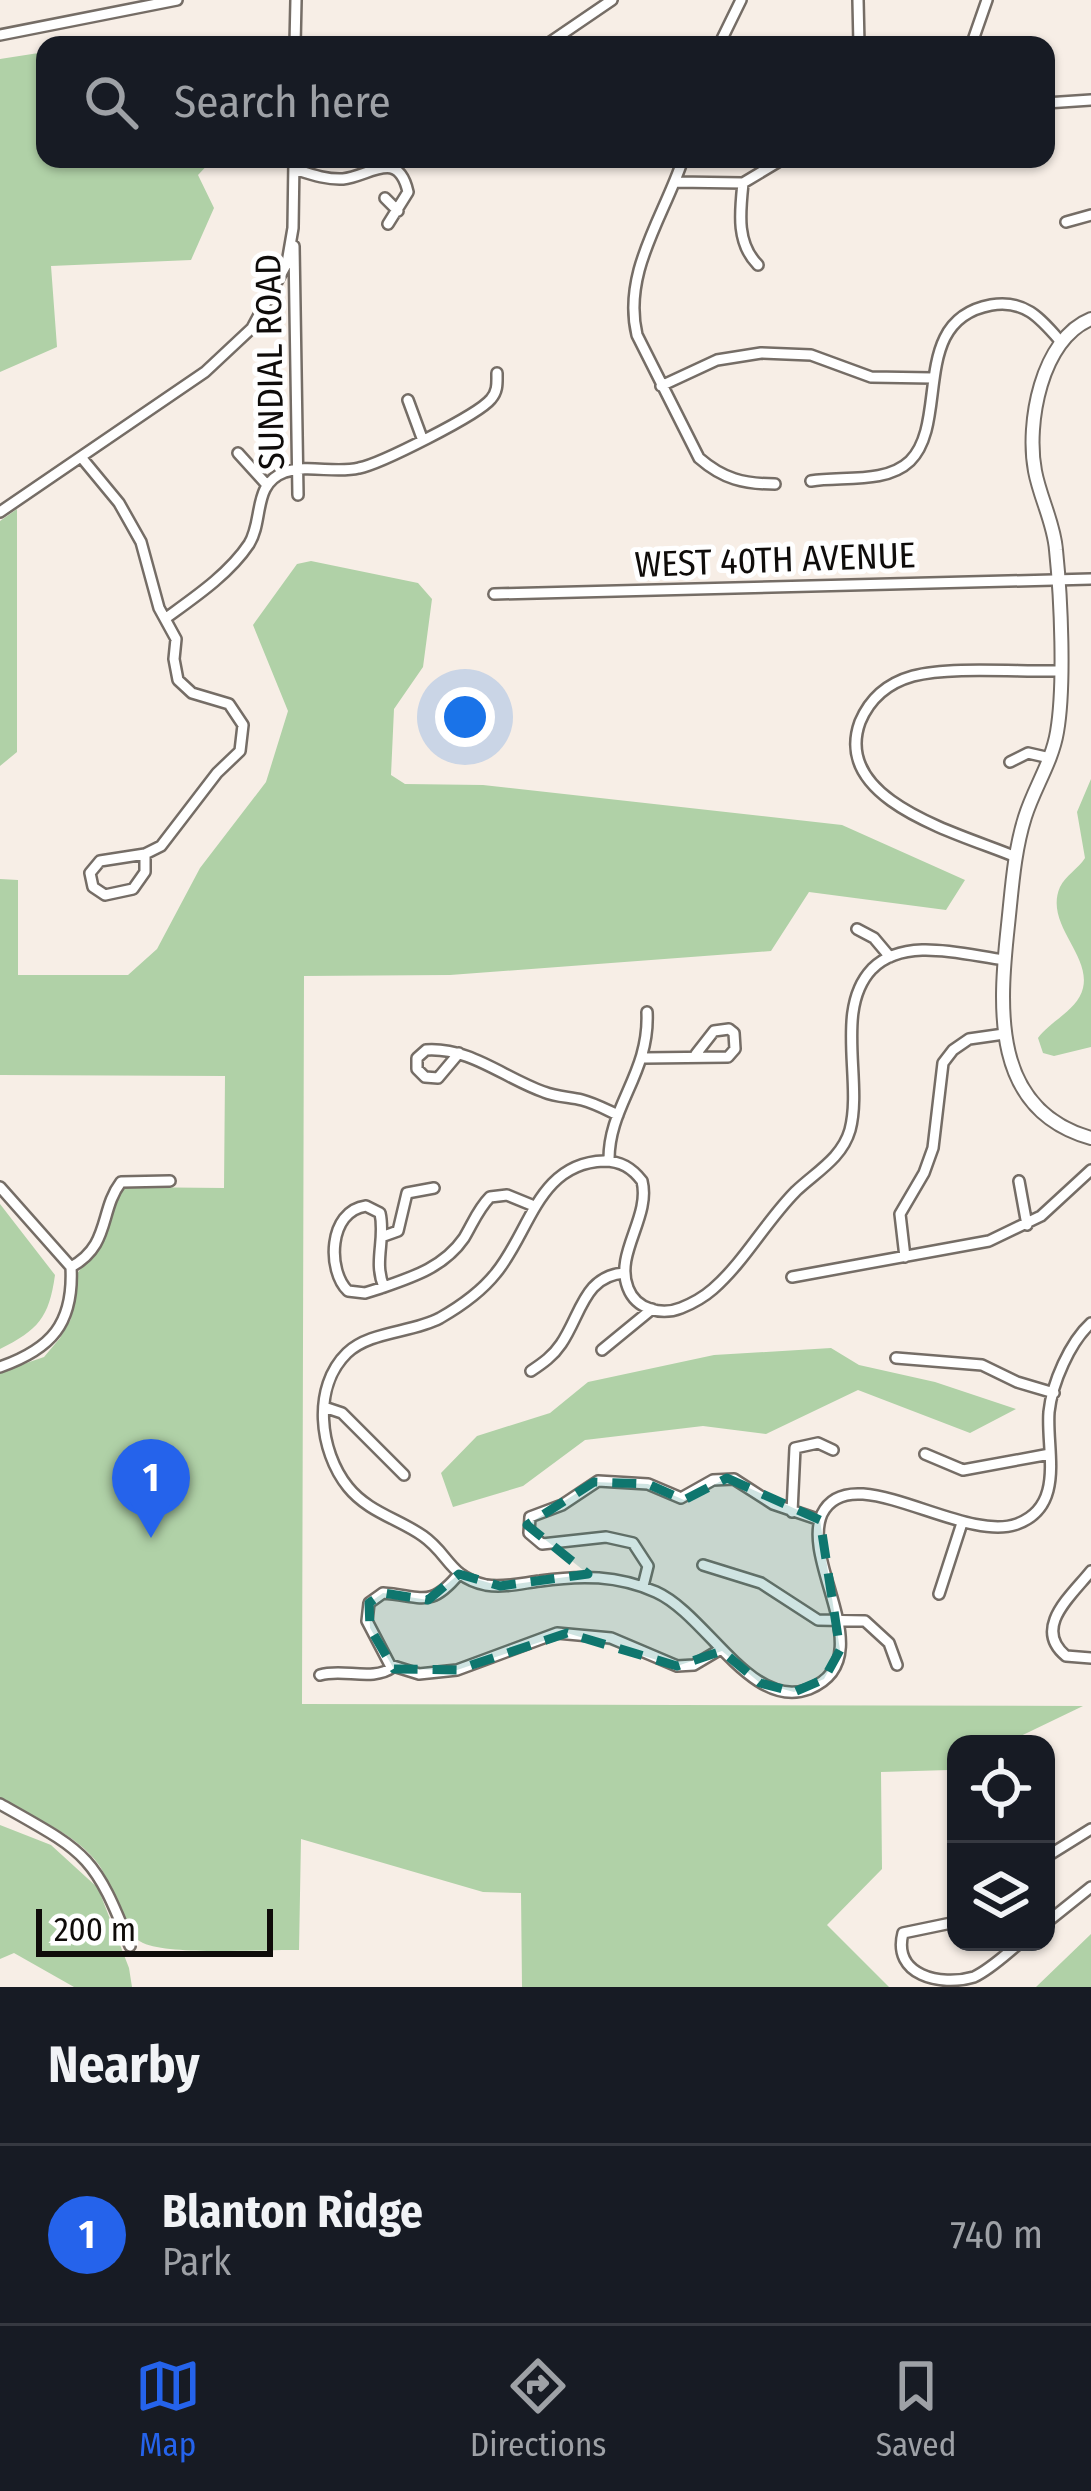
<!DOCTYPE html>
<html lang="en">
<head>
<meta charset="utf-8">
<style>
	:root { --surface:#171b24; --page:#20242c; --text:#f1f3f6; --muted:#9ea1a6; --line:#363941; --accent:#2563eb }
	body { margin:0; font-family:"Fira Sans Condensed",sans-serif; background:var(--page); color:var(--text) }
	.controls { position:absolute; right:36px; bottom:36px; display:grid; overflow:hidden; border-radius:24px; box-shadow:0 3px 9px #0004 }
	.controls button { width:108px; height:108px; display:grid; place-items:center; padding:0; border:0; border-bottom:3px solid var(--line); background:var(--surface); color:var(--text); font:60px sans-serif }
	.scale { position:absolute; left:36px; bottom:30px; width:237px; box-sizing:border-box; padding-left:12px; border:6px solid #0f0c0a; border-top:0; font-size:33px; line-height:42px; white-space:nowrap; color:#0f0c0a; -webkit-text-stroke:9px #fff; paint-order:stroke }
	.you { position:absolute; left:465px; top:717px; width:42px; height:42px; margin:-30px; border:9px solid #fff; border-radius:50%; background:#1a73e8; box-shadow:0 0 0 18px #1a73e833 }
	.badge { display:grid; place-items:center; width:78px; height:78px; border-radius:50%; background:var(--accent); color:#fff; font-size:39px; font-weight:700 }
	.pin { position:absolute; translate:-50% -99px; filter:drop-shadow(0 3px 6px #0008) }
	.pin::after { content:''; position:absolute; top:63px; width:42px; height:36px; background:inherit; clip-path:polygon(0 0,100% 0,50% 100%) }
	.list { margin:0; padding:0; list-style:none }
	h2 { display:flex; justify-content:space-between; align-items:center; height:156px; margin:0; padding:0 48px; font-size:51px }
	h2 small { font-size:39px; font-weight:400; color:var(--muted) }
	.list li { display:grid; grid-template-columns:78px 1fr auto; gap:36px; align-items:center; box-sizing:border-box; height:180px; padding:0 48px; border-top:3px solid var(--line) }
	.list b { display:block; font-size:45px; white-space:nowrap }
	.list p { margin:0; font-size:39px; white-space:nowrap; color:var(--muted) }
	.list em { font-size:39px; font-style:normal; color:var(--muted) }
	.icon { flex:none; width:66px; height:66px; fill:none; stroke:currentColor; stroke-width:2; stroke-linecap:round; stroke-linejoin:round }
	.map { position:relative; flex:none; width:1091px; height:1987px; overflow:hidden }
	.search { position:absolute; background:var(--surface); box-shadow:0 3px 9px #0004; left:36px; right:36px; top:36px; height:132px; display:flex; align-items:center; gap:30px; box-sizing:border-box; padding:0 42px; border-radius:24px; color:var(--muted); font-size:45px }
	.sheet { height:336px; background:var(--surface) }
	nav { display:flex; justify-content:space-around; align-items:center; box-sizing:border-box; height:168px; border-top:3px solid var(--line); background:var(--surface); font-size:33px; color:var(--muted) }
	nav a { display:grid; justify-items:center; gap:6px }
	nav .on { color:var(--accent) }
	.map>svg:first-child { display:block }
	.green { fill:#b0d1a7 }
	.lines { fill:none; stroke-linecap:round; stroke-linejoin:round }
	.street-casing { stroke:#756d66; stroke-width:14 }
	.secondary-casing { stroke:#756d66; stroke-width:16 }
	.street { stroke:#fff; stroke-width:9 }
	.secondary { stroke:#fff; stroke-width:12 }
	.marked { fill:#0f766e; fill-opacity:0.2; stroke:#0f766e; stroke-width:9; stroke-dasharray:24 15; stroke-linejoin:round }
	.labels { text-anchor:middle; stroke-width:10; stroke-linejoin:round; paint-order:stroke }
	.street-label { font-size:36px; fill:#0f0c0a; stroke:#fff }
</style>
</head>
<body>
<div class="map">
<svg width="1091" height="1987" viewBox="0 0 1091 1987">
	<rect width="100%" height="100%" fill="#f7eee6"/>
	<path class="green" d="M45,52v107h168l-15,16 16,33 -23,52 -140,6 6,81 -57,25v-313z
		M17,509v243l-17,14v-245z
		M311,561l107,22 14,16 -9,68 -29,42 -3,66 14,9 78,1 359,40 123,55 -19,30 -137,-18 -38,59 -321,24 -146,1 -2,728 781,2 -79,38h-48v23l-7,3 -68,2 1,97 -55,56 62,62h-367l-1,-94 -38,-1 -182,-53 -2,111c-36,-1 -126,6 -156,-7 -25,-12 -29,-56 -44,-78 -22,-31 -68,-49 -99,-67v-426l44,-15 16,-19 11,-19 6,-45 31,-44 13,-43 103,1 1,-112 -225,-1v-196l18,1v95h110l29,-26 43,-81 66,-86 22,-71 -35,-86 44,-61z
		M1091,779v268l-37,9 -11,-3 -5,-15c12,-17 40,-28 45,-50 8,-34 -39,-64 -23,-101 6,-12 18,-18 25,-29l-8,-46z
		M0,1204l55,71c-6,43 -17,55 -55,74z
		M831,1348l28,17 76,17 81,27 -46,24 -112,-43 -92,44 -63,-8 -118,14 -62,46 -70,21 -12,-34 36,-37 73,-23 38,-31 126,-27z
		M0,1825l51,20 47,43 31,80 3,19h-58l-60,-34 -14,6z
		M1091,1934v53h-55z"/>
	<g class="lines">
		<defs>
			<path id="street" d="M858,0l1,45
				M0,35l177,-35
				M972,43l15,-43
				M295,45l1,-45
				M546,45l66,-45
				M719,45l22,-45
				M1046,103l45,-3
				M683,159c-19,58 -61,113 -46,176l62,123c24,21 45,26 76,26
				M294,169c16,5 33,11 49,10 27,-3 55,-31 65,13l-20,32
				M676,182l67,1c-3,29 -7,60 15,82
				M743,183l40,-24
				M385,198l13,13
				M1066,222l25,-7
				M294,246l4,249
				M661,386l56,-26 44,-7 50,2 60,22 61,1
				M408,400l14,38
				M238,453l29,32
				M81,457l38,46 22,39 18,66 17,31 -2,20 4,21 14,13 37,11 14,21 -3,26 -23,22 -56,73 -16,8 -45,7 -10,12 3,14 12,8 28,-6 12,-17v-18
				M811,481c31,-5 75,3 99,-20 40,-40 -1,-141 81,-156 34,-6 50,14 70,37
				M0,512l205,-140 47,-44 35,-65 6,-35 1,-69
				M494,594l597,-15
				M166,618c29,-21 63,-44 83,-74 15,-24 3,-60 36,-72 24,-8 50,2 74,-4 21,-4 119,-53 132,-69 7,-8 6,-16 6,-26
				M1010,762l18,-9 22,5
				M1016,857c-54,-23 -185,-55 -156,-135 10,-24 28,-39 53,-46 37,-10 106,-4 147,-5
				M857,929l17,9 16,19
				M1005,960c-41,-5 -100,-24 -133,9 -38,40 -9,112 -22,161 -8,28 -34,42 -54,61 -30,30 -51,70 -83,98 -8,7 -22,15 -32,19 -20,8 -45,1 -53,-20 -14,-34 23,-71 14,-107 -10,-13 -21,-20 -38,-20 -66,2 -74,71 -108,112 -15,19 -35,33 -56,45 -28,15 -70,13 -93,35 -35,34 -28,98 1,134 20,25 51,32 75,49 26,18 26,41 63,49 18,3 37,-2 54,-4 41,-6 77,-6 116,11 51,23 95,119 153,97 74,-30 -9,-126 13,-175 28,-58 140,30 195,10 49,-18 29,-74 32,-112 3,-29 21,-70 42,-89
				M459,1053l-21,25 -13,-1 -8,-8v-11l9,-8c44,-3 78,28 118,42 12,5 26,5 38,8 12,3 25,10 36,15
				M644,1058l84,-1 7,-8 -1,-16 -5,-4 -15,2 -18,23
				M609,1161c-1,-55 41,-87 38,-149
				M1019,1181l8,44
				M0,1187l71,80
				M384,1236l14,-5 9,-38 27,-5
				M905,1257l-5,-43 24,-41 9,-25 10,-85 10,-13 16,-11 35,-5
				M71,1267c40,-22 28,-56 50,-85l49,-1
				M792,1277l197,-36 52,-25 50,-46
				M384,1287c-11,-25 2,-48 -4,-74l-14,-7c-38,5 -39,65 -18,85l17,2 16,-5c32,-11 63,-21 83,-50 9,-15 14,-29 26,-41l17,-2 27,11
				M602,1350l50,-41
				M896,1358l86,7 35,17 37,11
				M0,1367c51,-18 74,-43 71,-100
				M531,1371c12,-8 22,-15 30,-27 20,-29 23,-69 64,-71
				M324,1407l18,6 62,62
				M925,1454l38,16 87,-16
				M792,1512l3,-64 23,-5 15,7
				M703,1565l58,18 57,37 47,1 24,22 8,22
				M1091,1571c-20,25 -59,57 -25,85l25,2
				M459,1574c-29,35 -37,22 -76,19l-14,10 -2,18 23,44 29,9 38,-4 100,-37 54,5 66,28 17,-1 27,-16
				M643,1586l5,-20 -15,-23 -27,-6 -64,7 -13,-11 1,-16 32,-12 36,-24 50,3 33,14 32,-18 21,-1 39,25 47,16
				M939,1594l23,-71
				M320,1675c23,-7 53,7 73,-8
				M0,1804c85,48 94,49 130,142
				M1046,1857l45,-28
				M956,1922l-53,11c-11,42 37,54 71,44 17,-8 32,-23 47,-35
				M1046,1923l45,-36"/>
			<path id="secondary" d="M1091,319c-50,20 -65,105 -56,152 5,27 19,52 21,79 5,48 9,136 1,182 -5,30 -23,56 -32,85 -11,35 -13,71 -17,108 -9,83 -17,185 83,213"/>
		</defs>
		<use href="#street" class="street-casing"/>
		<use href="#secondary" class="secondary-casing"/>
		<use href="#street" class="street"/>
		<use href="#secondary" class="secondary"/>
	</g>
	<path class="marked" d="M727,1478l93,42 20,130 -16,29 -30,13 -34,-9 -38,-32 -45,15 -110,-33 -110,37 -63,-1 -24,-41 -1,-25 14,-10 45,7 31,-26 41,12 88,-12 -61,-49 67,-43 54,2 36,16z"/>
	<g class="labels">
		<g class="street-label">
			<text transform="translate(269 362) rotate(-91)" y="13">SUNDIAL ROAD</text>
			<text transform="translate(775 559) rotate(-2)" y="13">WEST 40TH AVENUE</text>
		</g>
	</g>
</svg>
<div class="controls">
<button><svg class="icon" aria-label="locate" viewBox="0 0 24 24"><circle cx="12" cy="12" r="6"/><path d="M12 2v4M12 18v4M2 12h4M18 12h4"/></svg></button>
<button><svg class="icon" aria-label="layers" viewBox="0 0 24 24"><path d="M12 4l9 5-9 5-9-5zM3 14l9 5 9-5"/></svg></button>
</div>
<div class="scale">200 m</div>
<div class="you"></div>
<div class="pin badge" style="left:151px;top:1538px">1</div>
<div class="search"><svg class="icon" aria-label="search" viewBox="0 0 24 24"><circle cx="10" cy="10" r="6"/><path d="M15 15l6 6"/></svg>Search here</div>
</div>
<section class="sheet">
<h2>Nearby<small></small></h2>
<ul class="list">
<li><span class="badge">1</span><div><b>Blanton Ridge</b><p>Park</p></div><em>740 m</em></li>
</ul>
</section>
<nav>
<a class="on"><svg class="icon" aria-label="map" viewBox="0 0 24 24"><path d="M3 6l6-2 6 2 6-2v14l-6 2-6-2-6 2zM9 4v14M15 6v14"/></svg>Map</a>
<a><svg class="icon" aria-label="directions" viewBox="0 0 24 24"><path d="M12 3l9 9-9 9-9-9zM9 14v-3h6M13 9l2 2-2 2"/></svg>Directions</a>
<a><svg class="icon" aria-label="saved" viewBox="0 0 24 24"><path d="M7 4h10v16l-5-4-5 4z"/></svg>Saved</a>
</nav>
</body>
</html>
